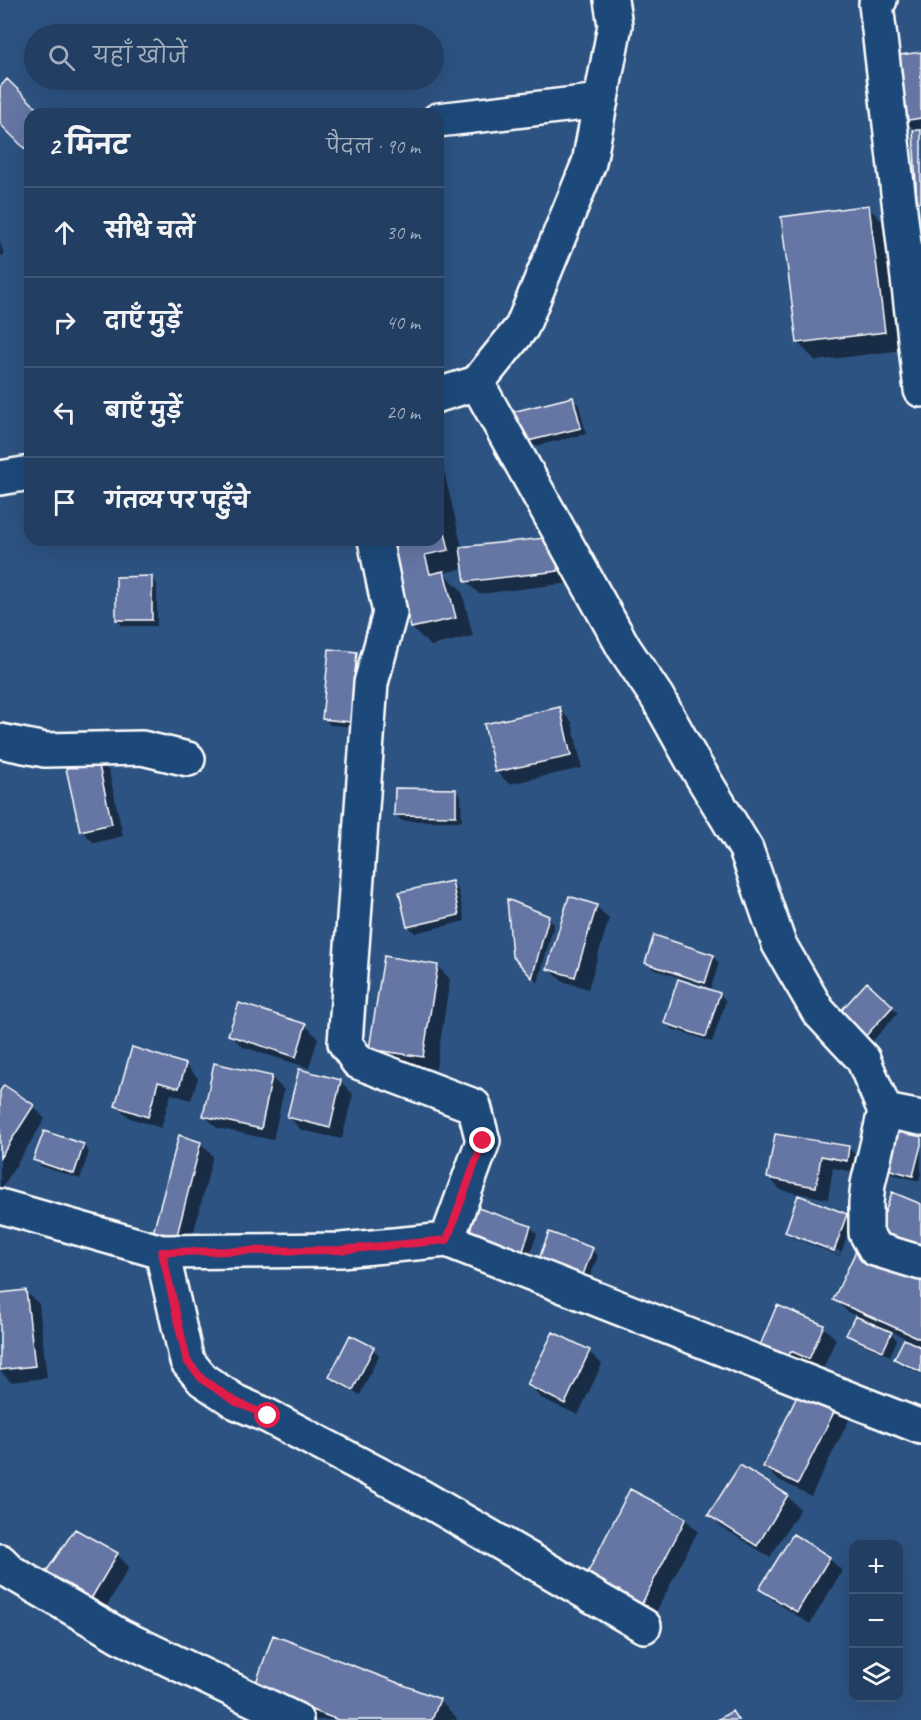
<!DOCTYPE html>
<html lang="hi">
<head>
<meta charset="utf-8">
<style>
	:root { --surface:#223e62; --page:#2e496b; --text:#f1f3f6; --muted:#a2aebe; --line:#3f5777 }
	body { margin:0; font-family:Caveat,"Playpen Sans Deva",sans-serif; background:var(--page); color:var(--text) }
	.controls { position:absolute; right:18px; bottom:18px; display:grid; overflow:hidden; border-radius:12px; box-shadow:0 6px 24px #0002 }
	.controls button { width:54px; height:54px; display:grid; place-items:center; padding:0; border:0; border-bottom:2px solid var(--line); background:var(--surface); color:var(--text); font:30px sans-serif }
	.stop { position:absolute; width:18px; height:18px; margin:-14px; border:4px solid #e11d48; border-radius:50%; background:#fff }
	.stop.end { background:#e11d48; border-color:#fff; box-shadow:0 2px 6px #0008 }
	.list { margin:0; padding:0; list-style:none }
	h2 { display:flex; justify-content:space-between; align-items:center; height:78px; margin:0; padding:0 24px; font-size:26px }
	h2 small { font-size:20px; font-weight:400; color:var(--muted) }
	.list li { display:grid; grid-template-columns:39px 1fr auto; gap:18px; align-items:center; box-sizing:border-box; height:90px; padding:0 24px; border-top:2px solid var(--line) }
	.list b { display:block; font-size:22px; white-space:nowrap }
	.list em { font-size:20px; font-style:normal; color:var(--muted) }
	.icon { flex:none; width:33px; height:33px; fill:none; stroke:currentColor; stroke-width:2; stroke-linecap:round; stroke-linejoin:round }
	.map { position:relative; flex:none; width:921px; height:1720px; overflow:hidden }
	.search { position:absolute; background:var(--surface); box-shadow:0 6px 24px #0002; left:24px; top:24px; width:420px; height:66px; display:flex; align-items:center; gap:15px; box-sizing:border-box; padding:0 21px; border-radius:33px; color:var(--muted); font-size:22px }
	.panel { position:absolute; background:var(--surface); box-shadow:0 6px 24px #0002; left:24px; top:108px; width:420px; height:438px; border-radius:18px }
	.map>svg:first-child { display:block }
	.shadow { fill:#0007; fill-rule:evenodd }
	.building { fill:#6575a4; stroke:#fff; stroke-width:1.5 }
	.lines { fill:none; stroke-linecap:round; stroke-linejoin:round }
	.minor-casing { stroke:#fff; stroke-width:38 }
	.minor { stroke:#1f4a7a; stroke-width:33 }
	.route { stroke:#e11d48; stroke-width:8 }
</style>
</head>
<body>
<div class="map">
<svg width="921" height="1720" viewBox="0 0 921 1720">
	<rect width="100%" height="100%" fill="#2d5382"/>
	<filter id="ink" filterUnits="userSpaceOnUse"><feTurbulence type="fractalNoise" baseFrequency=".0167" numOctaves="2"/><feDisplacementMap in="SourceGraphic" scale="12" xChannelSelector="R" yChannelSelector="G"/><feConvolveMatrix kernelMatrix="1 2 1 2 8 2 1 2 1" color-interpolation-filters="sRGB"/></filter>
	<g filter="url(#ink)">
		<path class="shadow" d="M921,53v151l-2,-2 -4,-72 -11,-10z
			M386,80h41l-34,9z
			M868,207l18,18 16,125 -86,11 -18,-18z
			M0,241l4,14 -4,1z
			M573,399l6,6 7,29 -59,14 -6,-6z
			M438,445l24,103 91,-10 17,45 -91,11 -13,-13 -2,-13 -20,5 18,18 11,45 -42,10 -19,-18 -20,-88h46z
			M151,577l6,7v42h-34l-6,-6z
			M356,654l6,6 -6,67 -26,-2 -6,-7z
			M559,709l13,13 10,46 -73,16 -13,-13z
			M96,759l13,12 14,65 -29,7 -13,-13z
			M455,790l6,6 1,25h-60l-6,-6z
			M451,883l7,6 7,32 -50,12 -7,-7z
			M596,906l13,13 -21,70 -26,-8 -13,-13z
			M548,917l6,7 -16,59 -25,-28z
			M713,956l6,7 -8,25 -58,-19 -6,-6z
			M438,967l12,12 -14,90 -52,-8 -13,-13z
			M679,981l41,13 6,7 -14,41 -40,-13 -6,-6z
			M892,1007l6,6 -27,30 -25,-23z
			M306,1026l12,12 -9,30 -66,-21 -13,-13z
			M186,1065l12,13 -7,22 -20,-6 -10,34 -31,-10 -13,-12z
			M272,1078l12,12 -11,50 -56,-12 -13,-13z
			M340,1081l13,13 -11,45 -41,-9 -12,-13z
			M0,1094l33,12 12,13 -45,72z
			M921,1129v44l-2,8 -31,-8 -6,-6z
			M777,1135l72,13 12,13 -1,12 -27,-5 -5,31 -47,-9 -12,-12z
			M200,1143l13,13 -24,95 -22,-6z
			M83,1145l6,7 -9,27 -39,-13 -6,-7z
			M475,1209l56,18 6,7 -10,29z
			M846,1215l6,6 -12,35 -47,-18 -7,-6zM792,1233l49,19 -1,3 -48,-18z
			M592,1250l6,6 -12,32 -42,-15z
			M921,1282v92l-19,-9 -6,-6 10,-21 -18,-8 9,10 -7,16 -36,-16 -6,-6 8,-18 -8,-4 -13,-12z
			M26,1292l13,12 8,74 -36,4 -11,-11v-77z
			M823,1327l13,12 -14,32 -18,-9 -5,10 -39,-24z
			M554,1334l35,18 13,12 -24,51 -37,-17 -12,-13z
			M373,1349l6,6 -19,40 -23,-12 -6,-6z
			M836,1408l13,12 -38,76 -34,-17 -13,-13z
			M740,1467l47,29 13,13 -30,48 -47,-29 -13,-13z
			M685,1519l13,12 -45,87 -54,-28z
			M793,1536l36,22 13,13 -32,53 -36,-23 -13,-12z
			M117,1554l12,13 -28,49 -46,-25z
			M439,1700l18,18 -1,2h-144l-39,-15z"/>
		<path class="building" d="M921,52v66l-18,3 -10,-65z
			M7,79l36,35h-13v29l-5,6 -25,-25v-37z
			M913,130h8v72h-4z
			M869,205l16,127 -88,11 -16,-126z
			M573,397l8,31 -61,15 -8,-31z
			M438,501l11,49 -24,5 5,19 14,-3 12,47 -45,10 -21,-88h48z
			M554,537l4,34 -93,11 -5,-35z
			M152,576v44h-36v-43z
			M329,649l28,3 -7,70 -28,-3z
			M560,707l11,49 -76,16 -11,-48z
			M97,757l15,67 -32,7 -15,-67z
			M395,788l61,1v27l-62,-1z
			M452,881l7,34 -52,12 -8,-35z
			M569,896l28,9 -22,72 -28,-8z
			M507,899l42,17 -17,62 -20,-22z
			M654,935l60,20 -9,28 -60,-20z
			M384,956l54,9 -15,92 -54,-8z
			M678,979l42,14 -14,44 -42,-14z
			M867,982l26,24 -29,32 -26,-24z
			M239,1003l67,21 -10,33 -68,-22z
			M132,1047l54,17 -7,24 -21,-6 -10,35 -33,-11z
			M214,1063l58,13 -11,53 -58,-13z
			M299,1069l42,11 -11,48 -43,-11z
			M4,1085l30,20 -34,53v-67z
			M893,1119l28,8v18l-8,31 -33,-9z
			M44,1131l40,13 -10,30 -41,-14z
			M775,1134l74,12 -2,15 -26,-5 -5,31 -49,-9z
			M179,1135l22,7 -25,97 -23,-6z
			M892,1192l29,12v48l-44,-17z
			M798,1195l49,19 -13,37 -49,-19z
			M475,1207l56,19 -10,31 -57,-20z
			M549,1232l44,16 -13,35 -44,-16z
			M856,1251l65,29v59l-88,-39z
			M26,1290l9,76 -35,4v-77z
			M777,1305l47,20 -15,34 -18,-8 -4,9 -28,-12z
			M855,1316l37,16 -9,19 -37,-16z
			M553,1332l37,18 -25,54 -38,-19z
			M350,1335l24,12 -21,43 -24,-13z
			M904,1339l17,8v25l-27,-13z
			M801,1388l36,18 -39,78 -35,-17z
			M740,1465l48,30 -31,51 -49,-31z
			M630,1489l56,29 -46,89 -55,-29z
			M75,1529l43,24 -30,51 -47,-25z
			M793,1534l37,23 -33,55 -38,-23z
			M273,1635l167,64 -8,21h-94l-84,-32z
			M732,1711l6,9h-21z"/>
		<g class="lines">
			<defs>
				<path id="minor" d="M611,0l4,25 -26,138 -67,164 -45,56 147,265 33,49 35,63 54,89 33,95 39,67 45,48 22,52 36,7
					M880,0l-4,4 45,386
					M438,120l163,-19
					M438,395l39,-12
					M0,478l30,-5
					M375,540l15,73 -19,70 -26,360 13,19 116,44 9,35 -36,99 474,187
					M0,741l45,9 97,-2 46,11
					M885,1111l-17,73 -2,19v30l9,16 46,14
					M0,1206l162,46 179,-2 106,-10
					M162,1252l25,109 16,19 33,22 32,14 152,80 224,130
					M0,1561l11,11 109,64 176,84"/>
			</defs>
			<use href="#minor" class="minor-casing"/>
			<use href="#minor" class="minor"/>
		</g>
	</g>
	<g class="lines" filter="url(#ink)">
		<path class="route" d="M268,1416l-32,-14 -33,-22 -16,-19 -25,-109 179,-2 106,-10 36,-99"/>
	</g>
</svg>
<div class="controls">
<button>+</button>
<button>−</button>
<button><svg class="icon" aria-label="layers" viewBox="0 0 24 24"><path d="M12 4l9 5-9 5-9-5zM3 14l9 5 9-5"/></svg></button>
</div>
<div class="stop" style="left:268px;top:1416px"></div>
<div class="stop end" style="left:483px;top:1141px"></div>
<div class="search"><svg class="icon" aria-label="search" viewBox="0 0 24 24"><circle cx="10" cy="10" r="6"/><path d="M15 15l6 6"/></svg>यहाँ खोजें</div>
<section class="panel">
<h2>2 मिनट<small>पैदल · 90 m</small></h2>
<ul class="list">
<li><svg class="icon" aria-label="ahead" viewBox="0 0 24 24"><path d="M12 20V5M6 11l6-6 6 6"/></svg><div><b>सीधे चलें</b></div><em>30 m</em></li>
<li><svg class="icon" aria-label="right" viewBox="0 0 24 24"><path d="M7 20v-9h11M14 6l5 5-5 5"/></svg><div><b>दाएँ मुड़ें</b></div><em>40 m</em></li>
<li><svg class="icon" aria-label="left" viewBox="0 0 24 24"><path d="M17 20v-9H6M10 6l-5 5 5 5"/></svg><div><b>बाएँ मुड़ें</b></div><em>20 m</em></li>
<li><svg class="icon" aria-label="arrive" viewBox="0 0 24 24"><path d="M6 21V4h12l-3 4 3 4H6"/></svg><div><b>गंतव्य पर पहुँचे</b></div></li>
</ul>
</section>
</div>
</body>
</html>
